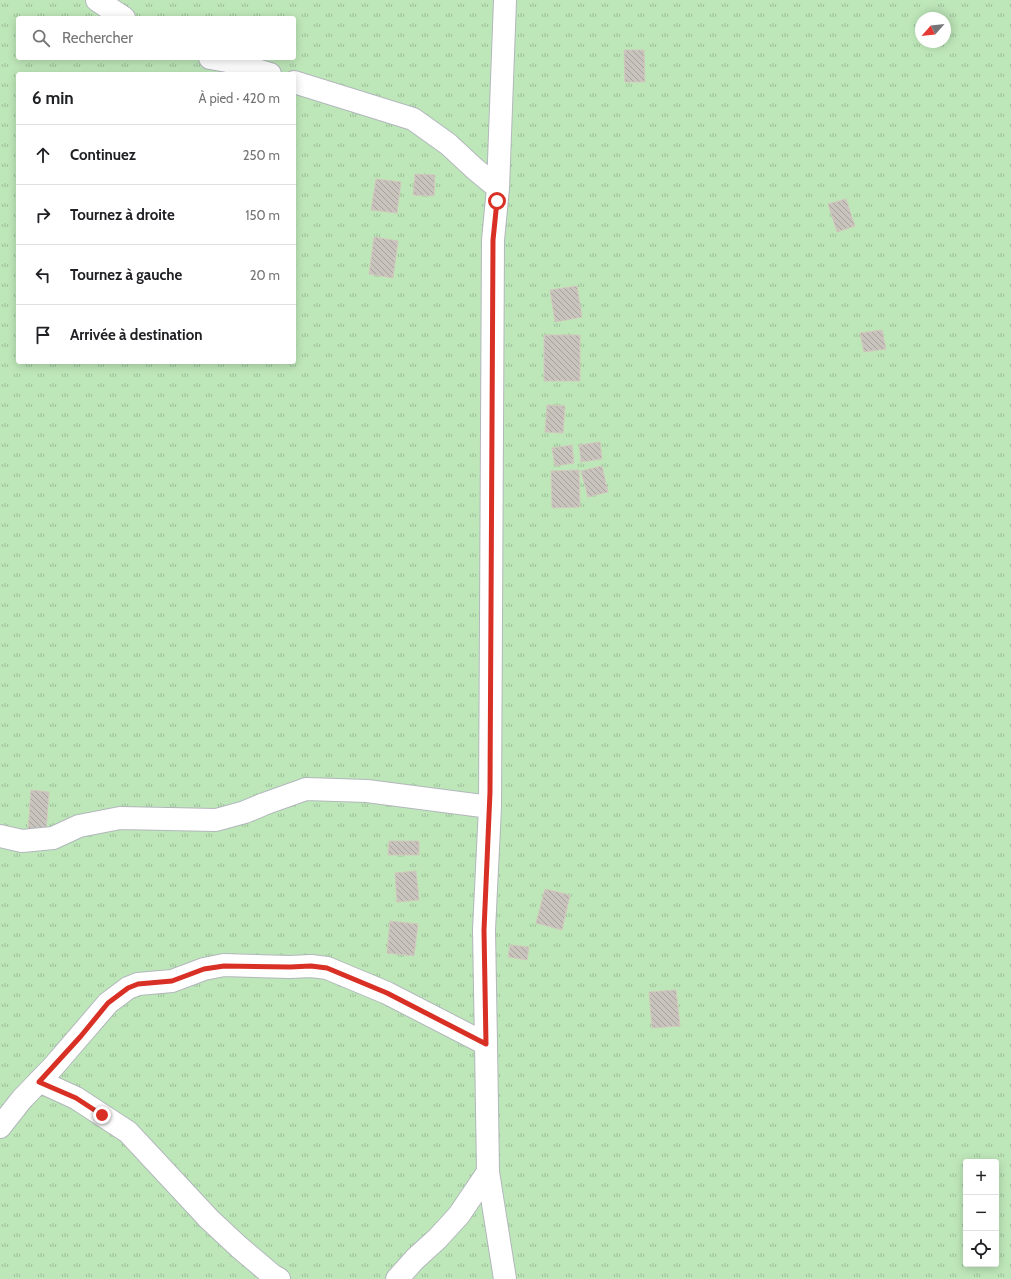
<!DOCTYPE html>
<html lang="fr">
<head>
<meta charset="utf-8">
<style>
	:root { --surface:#fff; --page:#f2f2f2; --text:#202124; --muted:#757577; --line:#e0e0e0 }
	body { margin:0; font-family:Cabin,sans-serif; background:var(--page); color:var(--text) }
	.controls { position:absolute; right:12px; bottom:12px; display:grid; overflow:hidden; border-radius:4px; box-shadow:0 2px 10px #0003 }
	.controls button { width:36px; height:36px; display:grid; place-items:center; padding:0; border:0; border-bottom:1px solid var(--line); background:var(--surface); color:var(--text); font:20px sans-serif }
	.compass { position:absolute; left:915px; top:12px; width:36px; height:36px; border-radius:50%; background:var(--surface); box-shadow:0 2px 10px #0003; rotate:243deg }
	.stop { position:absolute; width:12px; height:12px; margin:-9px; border:3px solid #d93025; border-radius:50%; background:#fff }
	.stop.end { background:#d93025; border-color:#fff; box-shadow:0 1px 4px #0008 }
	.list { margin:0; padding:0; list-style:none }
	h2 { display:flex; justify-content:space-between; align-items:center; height:52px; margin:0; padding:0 16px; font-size:17px }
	h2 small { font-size:13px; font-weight:400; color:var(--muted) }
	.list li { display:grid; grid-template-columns:26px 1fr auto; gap:12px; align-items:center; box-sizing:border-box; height:60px; padding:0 16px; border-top:1px solid var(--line) }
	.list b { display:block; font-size:15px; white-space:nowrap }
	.list em { font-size:13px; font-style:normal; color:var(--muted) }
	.icon { flex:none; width:22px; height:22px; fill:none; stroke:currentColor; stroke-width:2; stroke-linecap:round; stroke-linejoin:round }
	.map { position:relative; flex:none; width:1011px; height:1279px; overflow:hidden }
	.search { position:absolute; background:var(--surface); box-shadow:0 2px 10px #0003; left:16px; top:16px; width:280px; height:44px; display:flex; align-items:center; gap:10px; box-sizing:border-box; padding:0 14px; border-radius:4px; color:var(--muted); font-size:15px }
	.panel { position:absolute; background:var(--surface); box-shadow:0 2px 10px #0003; left:16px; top:72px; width:280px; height:292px; border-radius:4px }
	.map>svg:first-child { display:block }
	.grass { fill:url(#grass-tufts); fill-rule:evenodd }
	.building { fill:url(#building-back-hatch); stroke:#d2c9bd }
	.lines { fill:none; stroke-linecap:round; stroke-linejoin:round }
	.street-casing { stroke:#b2b7bc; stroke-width:24 }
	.street { stroke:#fff; stroke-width:22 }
	.route { stroke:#d93025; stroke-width:5 }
</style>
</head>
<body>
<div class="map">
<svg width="1011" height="1279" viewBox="0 0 1011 1279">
	<defs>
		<pattern id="grass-tufts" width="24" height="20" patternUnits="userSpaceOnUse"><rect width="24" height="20" fill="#bee7b9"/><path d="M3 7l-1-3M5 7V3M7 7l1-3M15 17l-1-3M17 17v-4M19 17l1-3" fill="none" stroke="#9dbe9a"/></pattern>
		<pattern id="building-back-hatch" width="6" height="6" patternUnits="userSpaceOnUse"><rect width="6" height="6" fill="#c8c3bc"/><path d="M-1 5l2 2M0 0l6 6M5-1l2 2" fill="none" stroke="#a5a29c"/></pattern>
	</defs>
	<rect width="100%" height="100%" fill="#ede8df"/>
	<path class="grass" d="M0,0h1011v1279h-1011zM18,18h276v40h-276zM921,18h24v24h-24zM18,74h276v288h-276zM966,1162h30v102h-30z"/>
	<path class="building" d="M624,50h20l1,32h-20z
		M415,174l20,1 -1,21 -21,-1z
		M376,179l25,3 -4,31 -26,-3z
		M846,199l9,27 -18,6 -9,-28z
		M374,237l24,4 -5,37 -24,-4z
		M577,286l5,31 -27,5 -5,-32z
		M882,330l4,19 -22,3 -4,-19z
		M544,335h36v46h-36z
		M547,405l18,1 -2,27 -18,-1z
		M600,442l2,17 -21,3 -2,-17z
		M572,445l2,18 -19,3 -3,-18z
		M602,466l6,26 -20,5 -7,-26z
		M579,470l1,37 -28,1 -1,-37z
		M31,790l18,2 -3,40 -18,-1z
		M389,841h30v14h-31z
		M416,871l3,29 -22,2 -2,-29z
		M545,889l25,6 -8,35 -26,-7z
		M390,921l28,3 -4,32 -27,-3z
		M510,945l19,2 -2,13 -19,-3z
		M676,990l4,36 -28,2 -3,-36z"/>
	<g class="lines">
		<defs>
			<path id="street" d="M97,0l27,18
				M505,0l-7,188 -5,52 -3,567 -6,123 2,114 2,128 17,107
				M210,58l17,3 43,13
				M294,82l119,37 35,25 27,25 23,19
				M0,836l22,5 31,-3 26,-12 41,-8 96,2 29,-8 19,-8 42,-15 61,2 123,16
				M39,1081l37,17 52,34 81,87 30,28 33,28 7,4
				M0,1127l22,-28 31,-32 55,-64 20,-15 10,-4 34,-3 32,-12 20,-4 66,2 21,-1 16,2 60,25 99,51
				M397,1279l18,-20 22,-20 22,-24 29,-43"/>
		</defs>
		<use href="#street" class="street-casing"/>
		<use href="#street" class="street"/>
	</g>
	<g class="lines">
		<path class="route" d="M102,1115l-26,-17 -37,-16 42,-46 27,-33 20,-15 10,-4 34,-3 32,-12 20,-3 66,1 21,-1 16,2 60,25 99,51 -2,-114 6,-138 3,-552 4,-39"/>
	</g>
</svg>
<div class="controls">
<button>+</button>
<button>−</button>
<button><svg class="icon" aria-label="locate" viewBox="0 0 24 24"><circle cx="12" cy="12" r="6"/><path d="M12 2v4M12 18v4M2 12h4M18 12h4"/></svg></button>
</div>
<svg class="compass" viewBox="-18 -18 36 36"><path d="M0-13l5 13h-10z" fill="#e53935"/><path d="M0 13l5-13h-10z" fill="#757577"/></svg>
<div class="stop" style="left:497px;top:201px"></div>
<div class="stop end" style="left:102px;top:1115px"></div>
<div class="search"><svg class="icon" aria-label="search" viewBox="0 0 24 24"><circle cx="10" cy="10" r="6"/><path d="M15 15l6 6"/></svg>Rechercher</div>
<section class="panel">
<h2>6 min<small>À pied · 420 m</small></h2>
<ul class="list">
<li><svg class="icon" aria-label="ahead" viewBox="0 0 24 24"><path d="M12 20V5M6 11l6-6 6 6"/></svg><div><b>Continuez</b></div><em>250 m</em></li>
<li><svg class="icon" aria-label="right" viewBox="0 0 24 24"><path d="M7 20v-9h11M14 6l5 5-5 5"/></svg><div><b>Tournez à droite</b></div><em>150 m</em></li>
<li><svg class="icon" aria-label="left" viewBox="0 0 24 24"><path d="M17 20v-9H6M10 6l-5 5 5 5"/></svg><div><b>Tournez à gauche</b></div><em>20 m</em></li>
<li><svg class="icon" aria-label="arrive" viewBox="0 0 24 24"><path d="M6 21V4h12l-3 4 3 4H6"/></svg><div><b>Arrivée à destination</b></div></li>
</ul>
</section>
</div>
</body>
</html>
